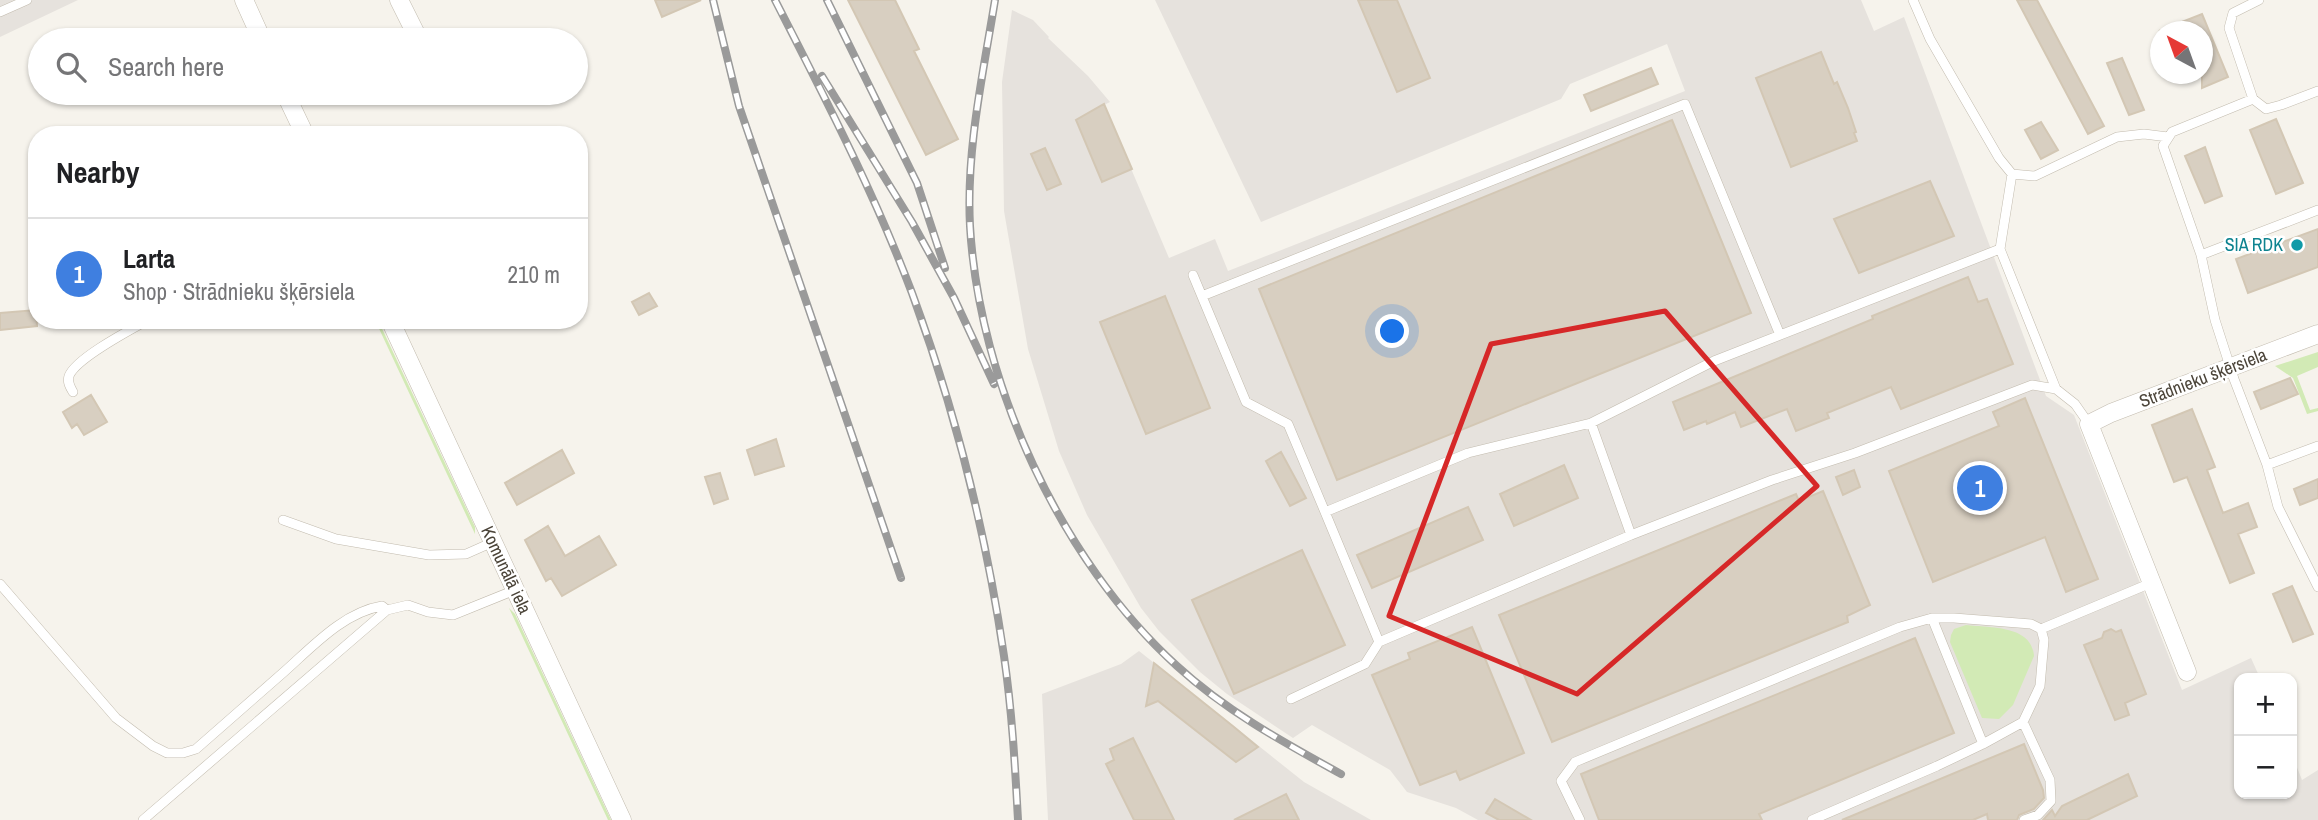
<!DOCTYPE html>
<html lang="en">
<head>
<meta charset="utf-8">
<style>
	:root { --surface:#fff; --page:#f2f2f2; --text:#202124; --muted:#757577; --line:#e0e0e0; --accent:#fc3f1d }
	body { margin:0; font-family:"Archivo Narrow",sans-serif; background:var(--page); color:var(--text) }
	.controls { position:absolute; right:21px; bottom:21px; display:grid; overflow:hidden; border-radius:14px; box-shadow:0 2px 5px #0004 }
	.controls button { width:63px; height:63px; display:grid; place-items:center; padding:0; border:0; border-bottom:2px solid var(--line); background:var(--surface); color:var(--text); font:35px sans-serif }
	.compass { position:absolute; left:2150px; top:21px; width:63px; height:63px; border-radius:50%; background:var(--surface); box-shadow:0 2px 5px #0004; rotate:319deg }
	.you { position:absolute; left:1393px; top:332px; width:24px; height:24px; margin:-18px; border:5px solid #fff; border-radius:50%; background:#1a73e8; box-shadow:0 0 0 10px #1a73e833 }
	.badge { display:grid; place-items:center; width:46px; height:46px; border-radius:50%; background:var(--accent); color:#fff; font-size:23px; font-weight:700 }
	.pin { position:absolute; translate:-50% -50%; border:4px solid #fff; box-shadow:0 2px 7px #0006 }
	.list { margin:0; padding:0; list-style:none }
	h2 { display:flex; justify-content:space-between; align-items:center; height:91px; margin:0; padding:0 28px; font-size:30px }
	h2 small { font-size:23px; font-weight:400; color:var(--muted) }
	.list li { display:grid; grid-template-columns:46px 1fr auto; gap:21px; align-items:center; box-sizing:border-box; height:112px; padding:0 28px; border-top:2px solid var(--line) }
	.list b { display:block; font-size:26px; white-space:nowrap }
	.list p { margin:0; font-size:23px; white-space:nowrap; color:var(--muted) }
	.list em { font-size:23px; font-style:normal; color:var(--muted) }
	.icon { flex:none; width:38px; height:38px; fill:none; stroke:currentColor; stroke-width:2; stroke-linecap:round; stroke-linejoin:round }
	.map { position:relative; flex:none; width:2318px; height:820px; overflow:hidden }
	.search { position:absolute; background:var(--surface); box-shadow:0 2px 5px #0004; left:28px; top:28px; width:560px; height:77px; display:flex; align-items:center; gap:18px; box-sizing:border-box; padding:0 24px; border-radius:38px; color:var(--muted); font-size:26px }
	.panel { position:absolute; background:var(--surface); box-shadow:0 2px 5px #0004; left:28px; top:126px; width:560px; height:203px; border-radius:28px }
	.map>svg:first-child { display:block }
	.industrial { fill:#e6e2dd }
	.green { fill:#d2eab5 }
	.building { fill:#d8cfc1; stroke:#d3c7b4; stroke-width:2 }
	.lines { fill:none; stroke-linecap:round; stroke-linejoin:round }
	.service-casing { stroke:#c2bbae; stroke-width:10 }
	.minor-casing { stroke:#c2bbae; stroke-width:19 }
	.service { stroke:#fff; stroke-width:9 }
	.minor { stroke:#fff; stroke-width:18 }
	.rail-casing { stroke:#9a9a9a; stroke-width:8 }
	.rail { stroke:#fff; stroke-width:5; stroke-dasharray:16; stroke-linecap:butt }
	.marked { fill:none; stroke:#d62828; stroke-width:5; stroke-linejoin:round }
	.culture-dot { fill:#0f9aa8; stroke:#fff; stroke-width:2.5 }
	.labels { text-anchor:middle; stroke-width:5; stroke-linejoin:round; paint-order:stroke }
	.culture-label { font-size:18px; fill:#0d838f; stroke:#fff; text-anchor:end }
	.street-label { font-size:18px; fill:#4b4439; stroke:#fff }
</style>
</head>
<body>
<div class="map">
<svg width="2318" height="820" viewBox="0 0 2318 820">
	<rect width="100%" height="100%" fill="#f6f3ec"/>
	<path class="industrial" d="M0,0h78l-78,37z
		M1155,0h706l13,31 30,-14 142,379 28,19 108,275 69,-32 9,20h-21v116h53v-39l10,25 16,-10v50h-840l-22,-12 -49,-16 -17,-22 -78,-45 -19,13 -66,-44 -27,-22 -41,-41 -18,-23 -54,-93 -28,-64 -31,-102 -24,-138 -2,-129 10,-72 21,10 16,17 -1,1 40,38 22,26 -6,3 65,153 46,-19 13,32 457,-180 -18,-47 -97,40 -9,15 -300,123z
		M1139,651l165,131 67,38h-323l-6,-126 79,-30z"/>
	<path class="green" d="M375,320h3l97,207v7z
		M2318,352v15l-21,9 13,34 8,-2v3l-11,3 -14,-36 -18,-12z
		M509,608l6,6 96,206h-3z
		M1966,625c24,3 66,0 68,31l-21,49 -14,14 -17,-1 -32,-76 1,-7 3,-6z"/>
	<path class="building" d="M655,0h46l-39,17z
		M848,0h47l24,49 -5,2 44,88 -32,16z
		M1358,0h39l33,78 -33,14z
		M2017,0h20l67,126 -16,8z
		M2202,14l26,63 -26,11v-56l-43,-1z
		M1821,52l13,32 3,-2 11,26 8,24 -2,1 3,8 -66,26 -35,-89z
		M2122,58l22,52 -15,5 -22,-52z
		M1651,68l7,16 -67,27 -7,-16z
		M1104,104l28,65 -30,13 -26,-62z
		M2276,119l27,64 -27,11 -26,-64z
		M1672,120l79,193 -414,167 -78,-191z
		M2041,122l17,28 -17,9 -16,-29z
		M2205,147l17,49 -17,7 -20,-47z
		M1045,148l16,36 -14,6 -16,-36z
		M1930,181l24,55 -95,37 -25,-54z
		M2318,229v38l-70,26 -12,-34z
		M1968,277l10,25 9,-3 26,65 -112,45 -10,-22 -64,26 2,5 -33,13 -9,-22 -46,18 -6,-15 -28,12 -1,-3 -22,9 -11,-28 200,-83 -1,-3z
		M649,293l8,13 -18,9 -7,-13z
		M1165,296l45,112 -64,26 -46,-112z
		M36,310l1,16 -37,4v-17z
		M2290,378l8,16 -37,15 -7,-17z
		M91,395l16,27 -23,13 -7,-11 -5,4 -9,-16z
		M2025,398l73,181 -32,13 -21,-55 -112,45 -44,-111 110,-45 -6,-14z
		M2192,409l23,58 -8,3 16,43 25,-10 9,24 -19,7 16,39 -24,10 -43,-106 -13,5 -22,-57z
		M776,439l8,27 -29,9 -8,-25z
		M562,450l12,23 -57,32 -12,-22z
		M1281,452l25,46 -16,8 -24,-45z
		M1564,465l14,33 -64,28 -14,-32z
		M1854,470l6,17 -17,8 -7,-18z
		M720,473l8,26 -14,5 -9,-27z
		M2318,479v19l-18,7 -6,-16z
		M1823,491l47,114 -23,11 1,6 -296,120 -53,-127 297,-121 3,7z
		M1468,507l15,33 -111,48 -15,-33z
		M548,526l17,30 34,-20 17,29 -54,31 -11,-18 -5,3 -21,-41z
		M1302,550l43,95 -111,49 -42,-94z
		M2292,586l21,48 -20,8 -20,-48z
		M1472,627l52,126 -64,27 -4,-9 -36,14 -48,-110 38,-16 -2,-6z
		M2111,629l5,3 5,-2 25,64 -21,9 4,12 -14,5 -31,-75 18,-7 2,-6z
		M1915,638l39,95 -195,81 3,6h-163l-18,-46z
		M1154,663l80,64 24,20 -22,15 -78,-61 -12,5z
		M1133,738l41,82h-40l-28,-56 8,-4 -4,-11z
		M2024,744l19,46 1,8 -10,11 -15,6 -2,5h-29l-1,-6 -14,6h-131z
		M2128,774l9,22 -50,24h-44l9,-10 3,6 7,-10z
		M1286,794l13,26h-65z
		M1495,799l36,21h-32l-13,-7z"/>
	<g class="lines">
		<defs>
			<path id="service" d="M1913,0l17,39 69,119 13,16 23,2 82,-39 27,-3 24,3
				M2259,0l-26,13 -4,15 24,71 13,10 15,-4 37,-14
				M0,12l27,-12
				M2253,99l-81,33 -9,14 38,109 14,65 19,59 33,86 11,42 40,80
				M2012,174l-12,75 56,140
				M2201,255l117,-45
				M1193,275l53,127 42,22 37,88 143,-59 123,-30 40,112
				M1202,296l483,-192 95,231
				M73,392c-3,-5 -6,-10 -4,-16 7,-18 61,-46 79,-56
				M1591,423l123,-62 286,-112
				M2267,465l51,-19
				M1325,512l54,130
				M283,520l53,19 93,16 37,-1 27,-12
				M0,584l116,134 37,28 14,7h16l13,-4c30,-26 59,-52 89,-78 27,-24 59,-59 97,-65l5,4
				M1932,618l51,126
				M2041,629l110,-46
				M1291,699l74,-35 14,-22 252,-107 141,-55 83,-27 177,-68 24,4 19,15 14,20
				M2023,722l27,58 1,21 -13,14 -14,5
				M143,820l244,-210 21,-5 20,7 25,3 62,-25
				M1580,820l-19,-39 14,-19 325,-135 32,-9h22l77,6 10,5 3,11 -4,46 -17,36 -40,22 -46,22 -125,54"/>
			<path id="minor" d="M244,0l18,40
				M399,0l20,40
				M285,93l20,42
				M390,320l232,500
				M2187,672l-98,-248 22,-11 207,-79"/>
		</defs>
		<use href="#service" class="service-casing"/>
		<use href="#minor" class="minor-casing"/>
		<use href="#service" class="service"/>
		<use href="#minor" class="minor"/>
		<defs>
			<path id="rail" d="M713,0l26,106 162,472
				M775,0c49,96 99,192 137,293 43,117 74,240 92,363 8,55 11,109 14,164
				M827,0l90,183 28,85
				M995,0c-12,74 -29,150 -25,226 9,157 91,335 207,440 49,45 106,76 164,108
				M822,76l90,146 42,76 40,86"/>
		</defs>
		<use href="#rail" class="rail-casing"/>
		<use href="#rail" class="rail"/>
	</g>
	<path class="marked" d="M1665,311l152,175 -240,208 -188,-78 102,-272z"/>
	<circle class="culture-dot" cx="2297" cy="245" r="7"/>
	<g class="labels">
		<g class="culture-label">
			<text x="2283" y="251">SIA RDK</text>
		</g>
		<g class="street-label">
			<text transform="translate(2203 378) rotate(-21)" y="6">Strādnieku šķērsiela</text>
			<text transform="translate(506 570) rotate(65)" y="6">Komunālā iela</text>
		</g>
	</g>
</svg>
<div class="controls">
<button>+</button>
<button>−</button>
</div>
<svg class="compass" viewBox="-18 -18 36 36"><path d="M0-13l5 13h-10z" fill="#e53935"/><path d="M0 13l5-13h-10z" fill="#757577"/></svg>
<div class="you"></div>
<div class="pin badge" style="left:1980px;top:488px;background:#3f7fe0">1</div>
<div class="search"><svg class="icon" aria-label="search" viewBox="0 0 24 24"><circle cx="10" cy="10" r="6"/><path d="M15 15l6 6"/></svg>Search here</div>
<section class="panel">
<h2>Nearby<small></small></h2>
<ul class="list">
<li><span class="badge" style="background:#3f7fe0">1</span><div><b>Larta</b><p>Shop · Strādnieku šķērsiela</p></div><em>210 m</em></li>
</ul>
</section>
</div>
</body>
</html>
